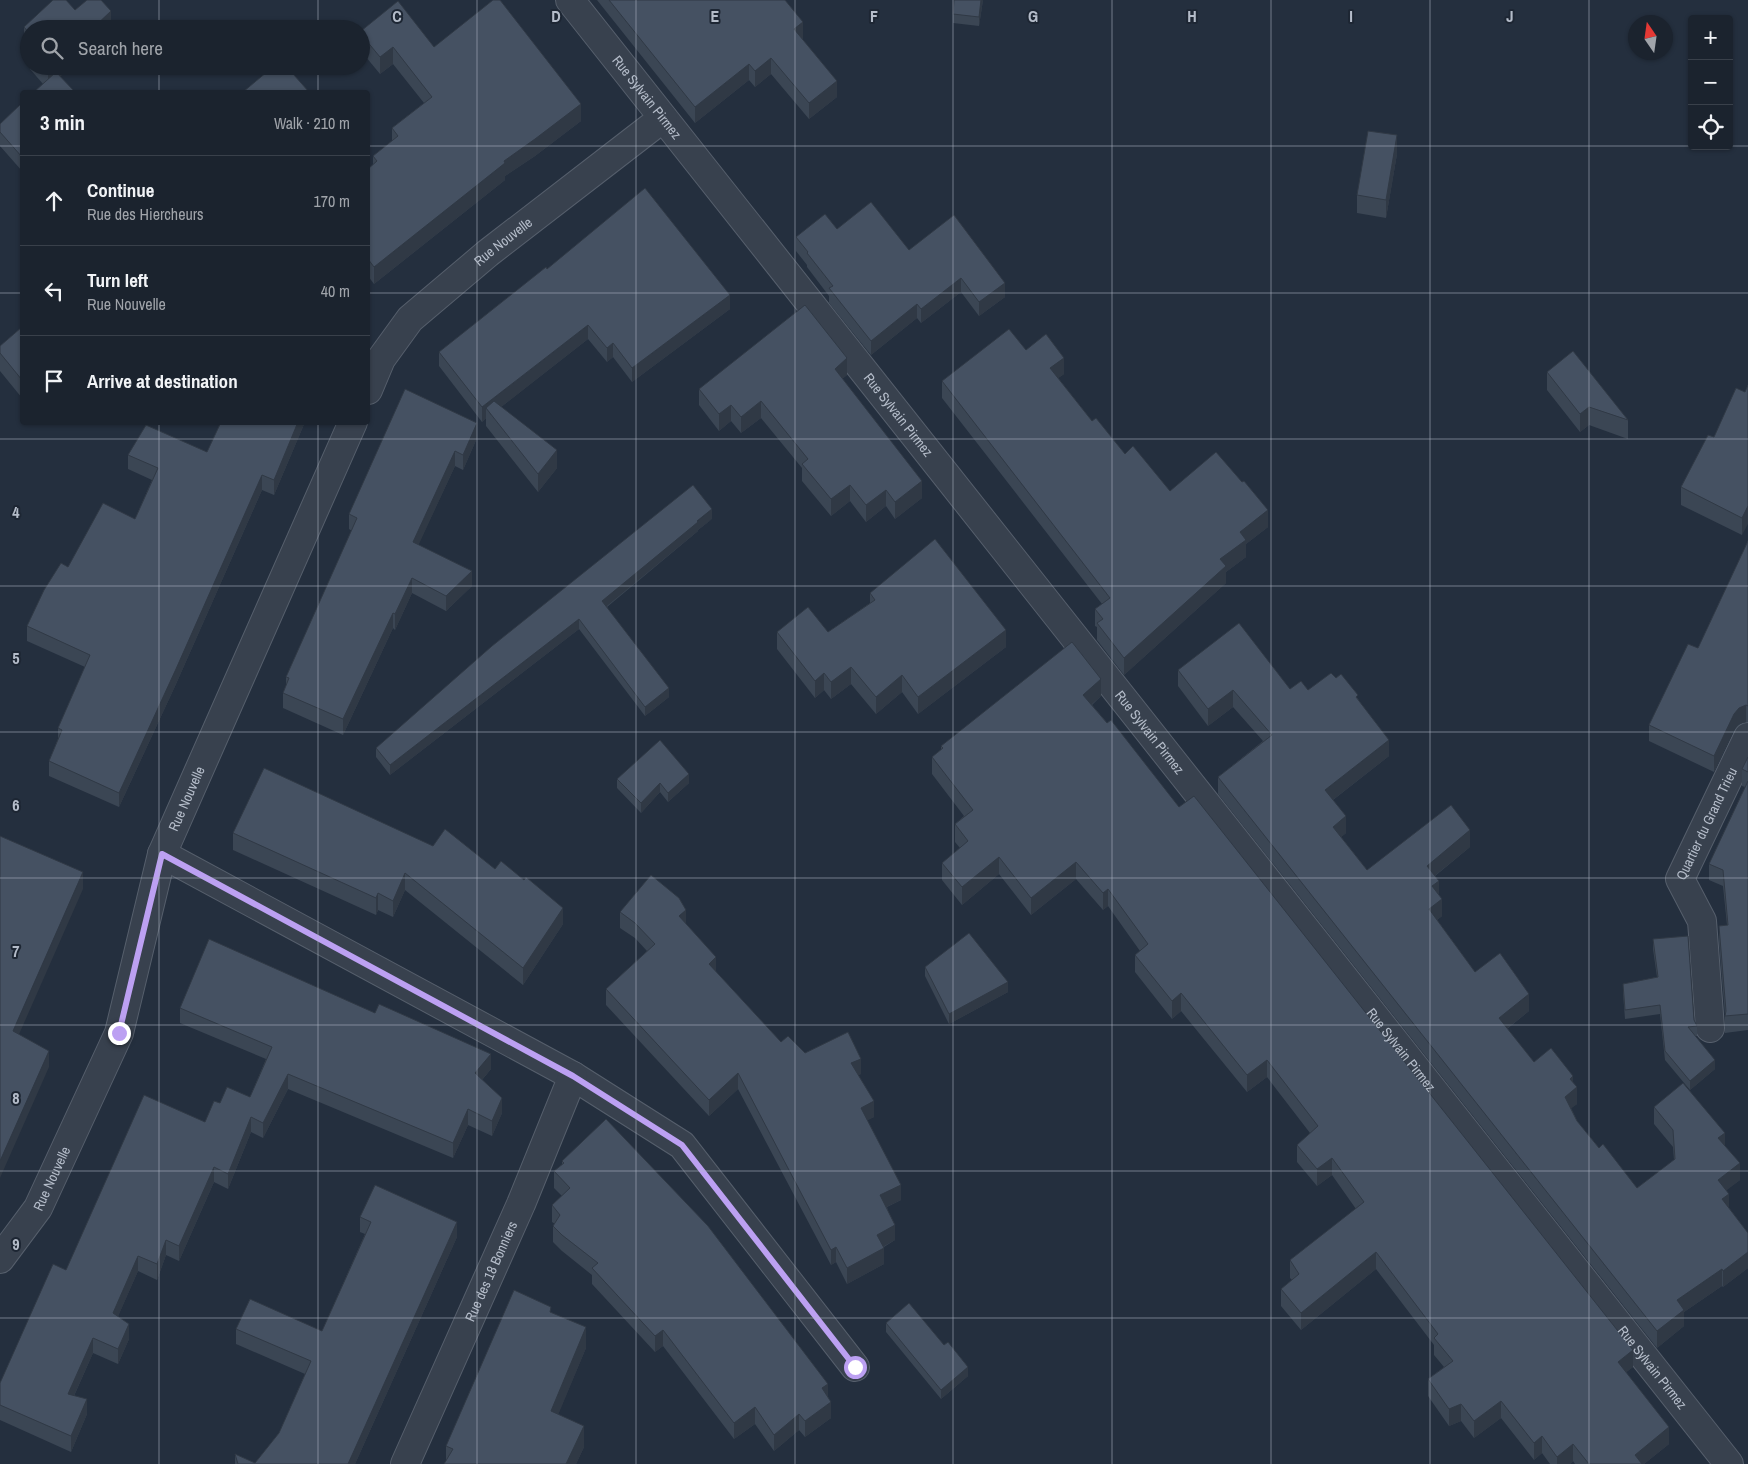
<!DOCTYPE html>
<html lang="en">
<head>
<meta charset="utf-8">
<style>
	:root { --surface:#1b232e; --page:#282f3a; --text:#f1f3f6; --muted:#a0a4aa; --line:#39404a }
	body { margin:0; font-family:"Archivo Narrow",sans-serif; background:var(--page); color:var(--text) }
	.controls { position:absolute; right:15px; top:15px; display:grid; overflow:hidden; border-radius:5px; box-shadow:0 1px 4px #0004 }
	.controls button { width:45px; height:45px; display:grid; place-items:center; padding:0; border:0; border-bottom:1px solid var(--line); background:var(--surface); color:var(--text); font:25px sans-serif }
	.compass { position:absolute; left:1628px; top:15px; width:45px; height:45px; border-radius:50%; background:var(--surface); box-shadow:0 1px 4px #0004; rotate:347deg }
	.stop { position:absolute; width:15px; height:15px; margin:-11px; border:4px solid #bca0f2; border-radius:50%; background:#fff }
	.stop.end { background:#bca0f2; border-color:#fff; box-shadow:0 1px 5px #0008 }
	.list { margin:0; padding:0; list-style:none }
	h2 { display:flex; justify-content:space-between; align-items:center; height:65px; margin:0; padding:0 20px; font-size:21px }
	h2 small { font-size:16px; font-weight:400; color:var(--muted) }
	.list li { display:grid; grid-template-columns:32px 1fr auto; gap:15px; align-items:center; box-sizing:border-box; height:90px; padding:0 20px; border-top:1px solid var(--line) }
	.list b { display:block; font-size:19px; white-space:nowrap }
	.list p { margin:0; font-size:16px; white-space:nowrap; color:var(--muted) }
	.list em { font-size:16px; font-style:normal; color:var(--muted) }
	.icon { flex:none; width:28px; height:28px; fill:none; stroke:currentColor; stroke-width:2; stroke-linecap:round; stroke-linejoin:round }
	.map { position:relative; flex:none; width:1748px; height:1464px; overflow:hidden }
	.search { position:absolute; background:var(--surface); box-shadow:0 1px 4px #0004; left:20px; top:20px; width:350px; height:55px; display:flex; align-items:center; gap:12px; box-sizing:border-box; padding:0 18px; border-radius:28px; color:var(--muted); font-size:19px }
	.panel { position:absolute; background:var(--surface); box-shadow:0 1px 4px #0004; left:20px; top:90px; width:350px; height:335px; border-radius:5px }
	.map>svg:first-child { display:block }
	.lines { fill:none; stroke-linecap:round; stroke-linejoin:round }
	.minor-casing { stroke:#565f6c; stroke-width:30 }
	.minor { stroke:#38414e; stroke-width:28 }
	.wall { fill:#3b4654 }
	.shaded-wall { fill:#303945 }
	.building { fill:#455162; stroke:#303945 }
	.route { stroke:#bca0f2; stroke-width:6 }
	.grid { fill:none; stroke:#b4bcc9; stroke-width:1; stroke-opacity:0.55 }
	.labels { text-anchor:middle; stroke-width:4; stroke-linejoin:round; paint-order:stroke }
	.street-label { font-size:14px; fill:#b4bcc9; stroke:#1d2633 }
	.grid-label { font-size:16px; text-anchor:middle; font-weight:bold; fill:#b4bcc9; stroke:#1d2633; stroke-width:4; stroke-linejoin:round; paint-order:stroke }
</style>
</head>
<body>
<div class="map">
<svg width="1748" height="1464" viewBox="0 0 1748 1464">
	<rect width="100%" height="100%" fill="#242f3e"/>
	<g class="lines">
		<defs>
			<g id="minor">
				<path id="s1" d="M570,0l1159,1464"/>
				<path id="s2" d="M368,390l13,-31 29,-40 78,-66 175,-135"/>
				<path d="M162,854l411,222 109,69 173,222"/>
				<path id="s3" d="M1710,1028l-8,-107 -22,-42 68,-142"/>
				<path id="s4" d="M0,1259l38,-51 81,-175 43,-179 191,-432"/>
				<path id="s5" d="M405,1464l116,-260 52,-128"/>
			</g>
		</defs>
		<use href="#minor" class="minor-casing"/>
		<use href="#minor" class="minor"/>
	</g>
	<path class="wall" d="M597,0h188l18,38 -1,1 35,58 -28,22 -38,-45 -16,13 -6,-7 -54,43z
		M983,0l-4,26 -26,-3v-9z
		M75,10l36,19h-82v22l-5,-6v-18z
		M361,31l73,16 147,74 -46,35 -30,20v4l-131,104 -6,-8v-107l5,-4v-9l19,-15v-13l32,-25 -31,-39 -13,10 -19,-23z
		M30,66h41l-28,18 -13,-15z
		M22,103v68l-22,-25v-22z
		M1397,154l-11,64 -29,-5v-18z
		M837,229l72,21 96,47 -26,19 -18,-24 -40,31 -4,-5 -46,37 -42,-52v-7l-22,-29v-2l-11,-14v-14z
		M547,269l183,40 -98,73 -19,-25 -6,5 -19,-23 -87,68 56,61 -19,24 -52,-66v-8l-4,4 -43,-56v-14z
		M22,327v71l-22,-27v-25z
		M1026,350l38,24 -6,4 34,43 33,33 45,37 98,36 -22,17v13l-20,15v11l-102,92 -27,-35v-13l-2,-1v-17l7,-5 -160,-206v-17z
		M1547,372l81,48v19l-39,-14 -9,7 -33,-42z
		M847,375l-5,4 80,119 -27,21 -9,-13 -20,16 -16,-21 -19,15 -29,-35v-13l-41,-50 -20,15 -10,-12 -12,10 -20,-26v-16z
		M1745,392l-3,143 -61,-30v-18l33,-50z
		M305,422l-31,73 -12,-5 -86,194 -57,123 -70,-31v-15l9,-22v-11l27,-61 -58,-26v-15l41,-59 67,-48 17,-39 -24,-11v-14l79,-3z
		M477,438l-14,32 -8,-4 -37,79 54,41 -26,25 -34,-18 -17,37 -2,-2 -50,107 -60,-27v-15l3,-7v-9l66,-146 -3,-2v-15z
		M712,519l-14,11v1l-91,76 62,90 -24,19 -66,-87 -189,146 -14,-18v-9z
		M1748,541v181h-2l-7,2 -5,6 -20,42 -65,-31v-16l49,-77z
		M870,593l136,54 -88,67 -16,-22 -26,22 -25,-30 -20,15 -7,-9 -9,8 -38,-49v-17h51l42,-29z
		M1178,670l112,19 18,1 28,-12 22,21 31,57 -56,44 13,33 -5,4 26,33 103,-23 -35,29 7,40 -5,4 38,52 54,39 -22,18 27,33 39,21 4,21 -6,4 6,13 22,27 38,40 37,-28 -1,-13 -19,-23v-17l71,39 15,34 -14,10 3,18 19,25v35l-25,19 -1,-1 -38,26v14l-27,22 -439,-554v-17l45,-36 -30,-34 -25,19 -30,-40z
		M1101,696l-9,9 87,102 454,560 -7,5 43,72 -25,20h-69l-2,-3 -3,3h-20l-8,-11 -8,7 -33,-42 -27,20 -13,-17 -12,5 -21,-30v-17l16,-12 -10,-12v-10l-58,-76 -75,61 -20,-24v-17l11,-9 -2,-2v-18l66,-51 -24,-34 -15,11 -20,-24v-17l13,-12 -43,-56 -20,15 -66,-81 -9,8 -37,-47v-17l5,-4 -32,-45 -5,4 -27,-31 -45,36 -32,-41 -37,31 -20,-25v-17l18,-15 -5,-6v-18l9,-8 -32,-42v-17l9,-7v-4z
		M1748,757v273l-23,3v-18l-6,-73v-16l8,-1 -4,-39 -14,-6v-16l36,-77 -3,-1v-17z
		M617,779l72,4 -21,19 -8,-10 -19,21 -24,-25z
		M233,833l200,13 130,78 -40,61 -118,-95 -12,27 -15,-7 -2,5 -143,-65z
		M620,912l66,13 30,47 65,70 24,11 56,21 -3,1 16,42 -7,3 34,80 -14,7 8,33 -11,7v17l-37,20 -11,-22 -5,3 -93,-176 -29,27 -103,-111v-16l41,-38 -12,-13 -15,-10z
		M1653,939l41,81 3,6v10h-2l20,33 -25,21 -25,-30 -5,-46 -35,5 -2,-26v-9l34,-7 -4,-28z
		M925,967l83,25 -59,32 -24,-48z
		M180,1008l311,61 -9,11 20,33 -10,23 -24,-11 -15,33 -165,-69 -25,49 -12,-6 -23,57 -14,-7 -35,79 -13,-6 -9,25 -19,-9 -20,45 11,23 -11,25 -25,-11 -19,43 13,18 -16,38 -71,-32v-37l66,-113 139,-148 15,-19 30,-6 16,-38 -86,-36z
		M562,1161l266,236 3,21 -26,19 -6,-7 -25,21 -19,-27 -21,15 -71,-93 -8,6 -63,-68v-9l-30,-24 -9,-9v-16l2,-2 -3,-2v-17l10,-9 -8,-8v-17l8,-6z
		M360,1217l97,20 -102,227h-120v-10l20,9 24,-30 26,-59 -69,-30v-15l86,2 43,-97 -5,-2z
		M551,1312l35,36 -28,66 26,33 -8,17h-132l2,-3v-15z
		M886,1323l58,22 24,31 -27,23 -55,-67z"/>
	<path class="shaded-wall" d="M981,0h2l-4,26v-9z
		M111,11v18h-19z
		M803,22v16l-9,7v-16z
		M393,47v17l-13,10v-17z
		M771,58v16l-16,13v-16z
		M749,64v16l-54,43v-16z
		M52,66h19l-23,23v-18z
		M837,81v16l-28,22v-16z
		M581,104v17l-46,35 -30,20v4l-131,104v-17l130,-106z
		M1397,135v19l-11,64v-18z
		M961,278v14l-40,31v-14z
		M1005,283v14l-26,19v-14z
		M730,295v14l-98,73v-14z
		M917,304v14l-46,37v-14z
		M588,325v14l-97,76 -5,-7v10l-4,4v-15z
		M613,343v14l-6,5v-14z
		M847,358v17l-12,10v-16z
		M1064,358v16l-14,10v-16z
		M761,401v17l-20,15v-16z
		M731,405v16l-12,10v-17z
		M1589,407v18l-9,7v-18z
		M298,422h7l-31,73v-15z
		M477,423v15l-14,32v-15z
		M557,450v18l-19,24v-18z
		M455,451v15l-42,91v-15z
		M262,475v15l-86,194 -57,123v-14z
		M922,481v17l-27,21v-17z
		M850,485v16l-19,15v-17z
		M886,490v16l-20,16v-17z
		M1748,506v18l-6,11v-17z
		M712,509v10l-14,11v1l-96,79v-9z
		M1268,510v17l-22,17v13l-20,15v11l-102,92v-17l96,-99 20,-27z
		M472,571v15l-26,25v-15z
		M412,578v15l-17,37v-16z
		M393,613v15l-50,107v-16z
		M579,619v10l-189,146v-10z
		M1006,630v17l-88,67v-17z
		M851,667v17l-20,15v-17z
		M824,673v17l-9,8v-17z
		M902,675v17l-26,22v-17z
		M1101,679v17l-18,16v-17z
		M669,688v9l-24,19v-9z
		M1233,690v17l-25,19v-17z
		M1746,705v17l-7,2 -5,6 -20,42v-16l20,-42 5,-6z
		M1389,740v16l-64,50v-16z
		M689,774v9l-21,19v-9z
		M660,783v9l-19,21v-10z
		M1346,816v17l-13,11v-17z
		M1470,830v17l-43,35v-16z
		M999,857v17l-37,31v-18z
		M1076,862v17l-45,36v-17z
		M83,872v17l-70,159v-17z
		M405,873v17l-12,27v-16z
		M1439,881v16l-7,-11z
		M1108,889v17l-5,4v-17z
		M378,893v17l-2,5v-17z
		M1442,899v17l-13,10v-17z
		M563,908v16l-40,61v-17z
		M686,910v16l-7,-10z
		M716,957v15l-7,-8z
		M1008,982v10l-59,32v-10z
		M1181,993v18l-9,8v-18z
		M1529,994v17l-30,24v-17z
		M49,1051v16l-49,111v-17z
		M491,1054v15l-16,19v-15z
		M861,1059v15l-10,5v-16z
		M1267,1060v17l-20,15v-17z
		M1715,1060v9l-25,21v-9z
		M738,1073v16l-29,27v-16z
		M288,1074v15l-25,49v-15z
		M1573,1076v14l4,-3v17l-12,9v-16l5,-18z
		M502,1098v15l-10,23v-15z
		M874,1101v16l-13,7v-16z
		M468,1109v16l-15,33v-15z
		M251,1117v15l-23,57v-15z
		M1725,1133v17l-7,-12z
		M1332,1158v17l-15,11v-17z
		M1740,1163v17l-22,17v-17z
		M214,1167v15l-35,79v-15z
		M901,1185v15l-21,10v-15z
		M1729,1194v16l-7,-11z
		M457,1222v15l-102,227h-7z
		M895,1225v15l-18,10v-15z
		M166,1240v15l-9,25v-16z
		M836,1247v15l-5,3v-15z
		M884,1248v16l-37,20v-16z
		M1376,1252v17l-75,61v-17z
		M1748,1252v16l-25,19v-16z
		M138,1256v15l-25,57v-15z
		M1722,1269v17l-38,26v14l-27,22v-17l20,-31z
		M129,1324v15l-11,25v-15z
		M586,1327v21l-35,84v-21z
		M663,1330v16l-8,6v-16z
		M93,1338v15l-25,56v-15z
		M1633,1350v17l-15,12v-17z
		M968,1367v9l-27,23v-9z
		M828,1384v16l-6,-12z
		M87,1399v15l-16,38v-16z
		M1501,1401v17l-27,20v-17z
		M831,1402v16l-26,19v-16z
		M1461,1404v17l-12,5v-17z
		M755,1407v17l-21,15v-16z
		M799,1414v16l-25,21v-16z
		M584,1426v21l-8,17h-10z
		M1669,1427v17l-25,20h-9v-9z
		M1542,1436v17l-8,7v-17z
		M1573,1444v17l-3,3h-13v-7z"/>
	<path class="building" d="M53,0h13l9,10 12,-10h14l10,11 -19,18h-63v4l-5,-6z
		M493,0h7l81,104 -46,35 -31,22 1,2 -131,104 -6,-8v-90l9,-8 -4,-5 25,-20 -6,-8 40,-31 -39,-50 -13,10 -19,-23v-3l37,-30 36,46z
		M609,0h176l18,22 -9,7 43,52 -28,22 -38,-45 -16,13 -6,-7 -54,43z
		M954,0h27l-2,17 -26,-3z
		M44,66h8l-4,5z
		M274,66h12l23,26h-66z
		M56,72l19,20h-41z
		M22,103v54l-22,-25v-8z
		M1368,131l29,4 -11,65 -29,-5z
		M645,188l85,107 -98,73 -19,-25 -6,5 -19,-23 -106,82 -43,-55 107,-85 1,2z
		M871,202l38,48 45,-35 51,68 -26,19 -18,-24 -40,31 -4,-5 -46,37 -42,-53 4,-2 -26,-33 1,-1 -12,-15 29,-23 12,15z
		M805,305l42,53 -12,11 87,112 -27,21 -9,-12 -20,15 -16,-20 -19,14 -29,-35 6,-5 -47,-58 -20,16 -10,-12 -12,9 -20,-25z
		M22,327v53l-22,-27v-7z
		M1009,329l17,21 20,-16 18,24 -14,10 42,53 4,-3 29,36 8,-8 37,45 46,-39 26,30 2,-1 24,29 -28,22 6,8 -26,19 6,7 -102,92 -27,-35 6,-4 -8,-10 15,-11 -168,-217z
		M1573,351l55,69 -39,-13 -9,7 -33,-42z
		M1748,385v121l-6,12 -61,-31 27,-52 6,2 22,-49 9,4z
		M405,389l72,34 -14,32 -8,-4 -42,91 59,29 -26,25 -34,-18 -17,36 -2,-1 -50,106 -60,-26 6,-15 -3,-1 71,-159 -8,-4z
		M494,401l63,49 -19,24 -52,-66z
		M221,422h77l-24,58 -12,-5 -86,194 -57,124 -70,-32 13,-31 -4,-2 32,-73 -63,-29 17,-36 17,-27 7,4 35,-64 32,16 23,-51 -30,-13 18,-30 61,27z
		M693,485l19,24 -15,12 1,1 -96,79 67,87 -24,19 -66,-88 -189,146 -14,-17 116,-102z
		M935,539l71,91 -88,67 -16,-22 -26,22 -25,-30 -20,15 -7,-9 -9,8 -38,-49 31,-25 20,25 47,-32 -5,-7z
		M1748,541v165l-2,-1 -7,3 -5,6 -20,42 -65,-31 39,-81 10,4z
		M1239,623l51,66 11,-8 7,9 23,-17 5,5 5,-4 17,21 -2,2 33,43 -64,50 21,26 -13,11 34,43 84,-65 19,25 -43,36 12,15 -7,5 10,13 -13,10 46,63 25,-19 29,41 -30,24 35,44 17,-14 22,28 -3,3 7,8 -12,10 12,24 22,27 4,-4 34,44 38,-29 -2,-29 -19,-23 29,-24 42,50 -7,5 22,25 -22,17 11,14 -7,5 26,34v19l-25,19 -1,-2 -45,31 7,10 -27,21 -439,-554 54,-42 -39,-45 -25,19 -30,-39z
		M1072,642l29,37 -18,16 24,28 4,-3 68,87 15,-11 439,554 -15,12 51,65 -34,28 7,9h-53l-16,-20 -16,13 -15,-21 -8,7 -33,-42 -27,20 -13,-17 -12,5 -21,-30 25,-18 -19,-23 4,-4 -62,-82 -75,61 -20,-24 18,-15 -9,-14 74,-58 -32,-44 -15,11 -20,-24 21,-19 -51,-66 -20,15 -66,-82 -9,8 -37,-46 13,-11 -40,-55 -5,4 -27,-31 -45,36 -32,-41 -37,30 -20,-24 26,-22 -13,-17 18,-14 -41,-53 11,-9 -2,-2z
		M660,740l29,34 -21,19 -8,-10 -19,20 -24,-24z
		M1748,757v15l-6,-3z
		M264,768l169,78 12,-17 50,40 6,-8 23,19 2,-3 37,31 -40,60 -118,-95 -12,28 -15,-8 -2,5 -143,-65z
		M1748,781v233l-23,2 1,-5 -7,-85 9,-1 -5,-55 -14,-6z
		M0,836l83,36 -70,159 36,20 -49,110z
		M651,875l28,23 7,12 -7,6 37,41 -7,7 72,78 7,-6 17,17 43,-21 13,27 -10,4 23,38 -13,7 40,77 -21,10 15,30 -18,10 7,13 -37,20 -11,-21 -5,3 -93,-177 -29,27 -103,-111 49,-45 -20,-21 -15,-11z
		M969,933l39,49 -59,32 -24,-47z
		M1688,936l6,84 3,6 -9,1 27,33 -25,21 -25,-30 -5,-46 -35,5 -2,-26 35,-7 -5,-38z
		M209,939l166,74 4,-9 112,50 -16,19 27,25 -10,23 -24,-12 -15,34 -165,-69 -25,49 -12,-6 -23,57 -14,-7 -35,79 -13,-6 -9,24 -19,-8 -25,57 16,11 -11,25 -25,-11 -25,56 19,5 -16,37 -71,-31v-22l53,-119 13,6 78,-175 61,27 9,-21 6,2 7,-16 23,10 22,-50 -92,-39z
		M606,1119l102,107 120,158 -6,4 9,14 -26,19 -6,-7 -25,21 -19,-28 -21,16 -71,-93 -8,6 -63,-68 6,-5 -36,-28 -9,-9 7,-11 -8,-10 18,-17 -16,-17 10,-8 -2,-2z
		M375,1185l82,37 -109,242h-110l-3,-10 20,9 24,-30 32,-72 -75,-32 14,-30 72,32 49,-109 -11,-5z
		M514,1290l37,17 -1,5 36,15 -35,84 33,15 -18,38h-122l9,-15 -7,-3z
		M909,1303l35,42 4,-3 20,25 -27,23 -55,-67z"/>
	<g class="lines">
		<path class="route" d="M119,1033l43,-179 411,222 109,69 173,222"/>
	</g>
	<path class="grid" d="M159,0v29M318,0v29M477,0v1464M636,0v1464M795,0v1464M953,0v1464M1112,0v1464M1271,0v1464M1430,0v1464M1589,0v1464M159,66v26M318,66v26M0,146h22M368,146h1380M0,293h22M368,293h1380M159,422v1042M318,422v1042M0,439h1748M0,586h1748M0,732h1748M0,878h1748M0,1025h1748M0,1171h1748M0,1318h1748"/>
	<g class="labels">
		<g class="street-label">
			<text dy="5" stroke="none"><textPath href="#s1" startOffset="124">Rue Sylvain Pirmez</textPath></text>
			<text dy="5" stroke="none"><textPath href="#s2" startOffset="204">Rue Nouvelle</textPath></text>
			<text dy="5" stroke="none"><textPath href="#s1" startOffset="529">Rue Sylvain Pirmez</textPath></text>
			<text dy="5" stroke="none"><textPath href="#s1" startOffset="934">Rue Sylvain Pirmez</textPath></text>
			<text dy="5" stroke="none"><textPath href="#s4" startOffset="501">Rue Nouvelle</textPath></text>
			<text dy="5" stroke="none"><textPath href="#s3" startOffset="216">Quartier du Grand Trieu</textPath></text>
			<text dy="5" stroke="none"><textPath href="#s1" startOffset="1339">Rue Sylvain Pirmez</textPath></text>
			<text dy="5" stroke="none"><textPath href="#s4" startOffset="96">Rue Nouvelle</textPath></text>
			<text dy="5" stroke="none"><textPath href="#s5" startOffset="211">Rue des 18 Bonniers</textPath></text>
			<text dy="5" stroke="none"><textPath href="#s1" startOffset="1744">Rue Sylvain Pirmez</textPath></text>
		</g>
	</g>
	<g class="grid-label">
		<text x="397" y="22">C</text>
		<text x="556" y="22">D</text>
		<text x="715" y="22">E</text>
		<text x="874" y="22">F</text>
		<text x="1033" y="22">G</text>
		<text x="1192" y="22">H</text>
		<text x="1351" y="22">I</text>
		<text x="1510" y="22">J</text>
		<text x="16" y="518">4</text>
		<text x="16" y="664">5</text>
		<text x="16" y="811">6</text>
		<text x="16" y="957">7</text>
		<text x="16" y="1104">8</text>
		<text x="16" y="1250">9</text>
	</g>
</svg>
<div class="controls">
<button>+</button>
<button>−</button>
<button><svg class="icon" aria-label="locate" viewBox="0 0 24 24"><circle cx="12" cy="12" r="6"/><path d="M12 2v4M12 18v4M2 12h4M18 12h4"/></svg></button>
</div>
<svg class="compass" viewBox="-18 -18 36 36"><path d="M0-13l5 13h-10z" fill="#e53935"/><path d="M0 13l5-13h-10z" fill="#a0a4aa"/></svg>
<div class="stop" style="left:855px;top:1367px"></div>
<div class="stop end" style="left:119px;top:1033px"></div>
<div class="search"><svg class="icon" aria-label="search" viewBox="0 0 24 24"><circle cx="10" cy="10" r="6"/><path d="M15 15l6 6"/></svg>Search here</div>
<section class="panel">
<h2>3 min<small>Walk · 210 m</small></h2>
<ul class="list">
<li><svg class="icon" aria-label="ahead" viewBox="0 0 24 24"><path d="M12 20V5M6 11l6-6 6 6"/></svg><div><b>Continue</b><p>Rue des Hiercheurs</p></div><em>170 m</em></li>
<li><svg class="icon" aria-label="left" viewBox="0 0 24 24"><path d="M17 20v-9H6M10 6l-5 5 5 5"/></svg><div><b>Turn left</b><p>Rue Nouvelle</p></div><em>40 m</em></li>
<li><svg class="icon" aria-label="arrive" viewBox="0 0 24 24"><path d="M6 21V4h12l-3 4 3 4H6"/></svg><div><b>Arrive at destination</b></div></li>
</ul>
</section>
</div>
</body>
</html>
